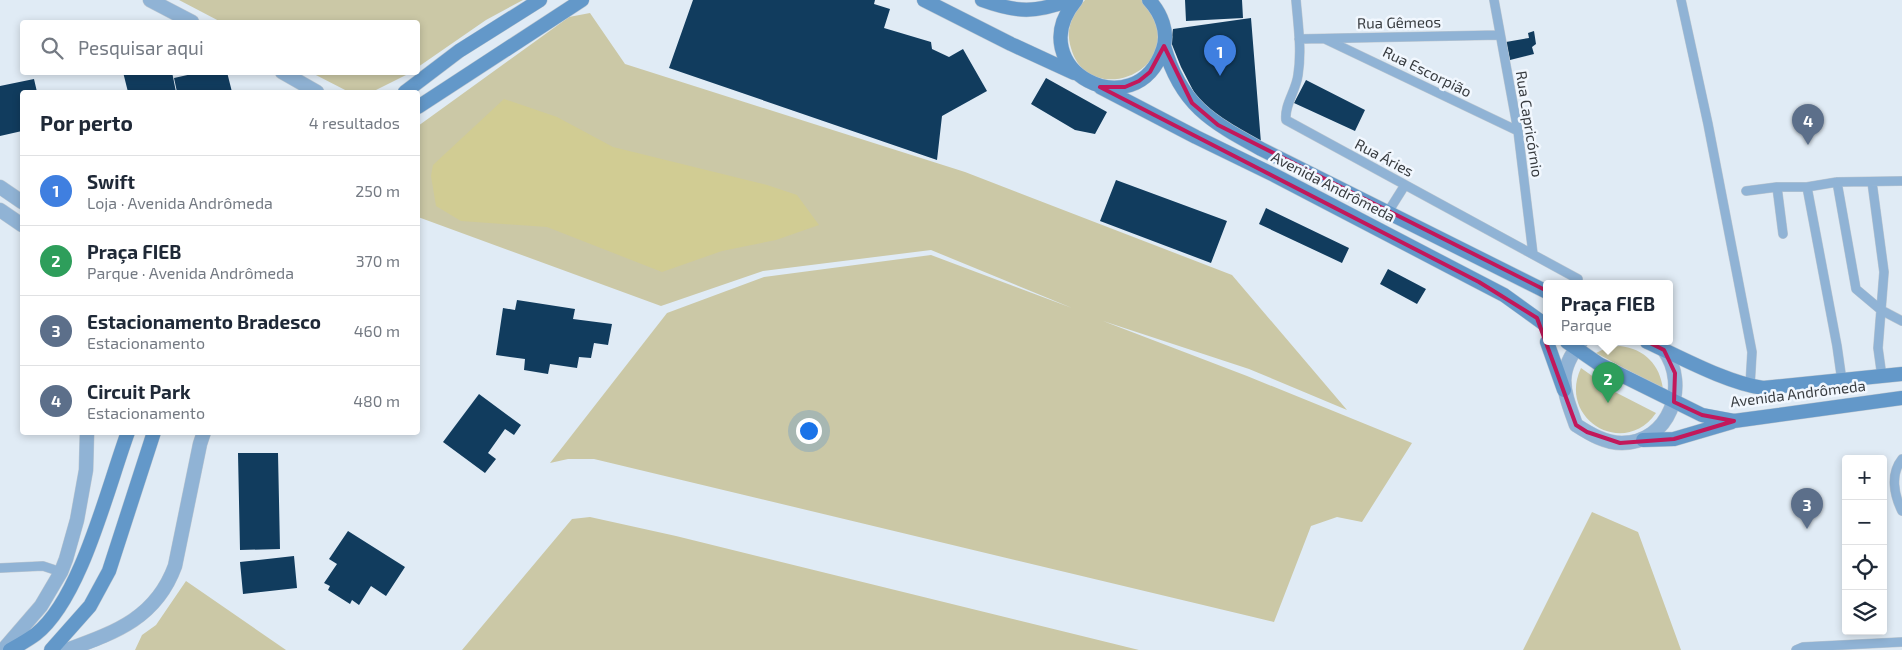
<!DOCTYPE html>
<html lang="pt">
<head>
<meta charset="utf-8">
<style>
	:root { --surface:#fff; --page:#f6f6f7; --text:#1f2937; --muted:#747a83; --line:#e0e1e3; --accent:#2563eb }
	body { margin:0; font-family:"Exo 2",sans-serif; background:var(--page); color:var(--text) }
	.controls { position:absolute; right:15px; bottom:15px; display:grid; overflow:hidden; border-radius:5px; box-shadow:0 2px 8px #0003 }
	.controls button { width:45px; height:45px; display:grid; place-items:center; padding:0; border:0; border-bottom:1px solid var(--line); background:var(--surface); color:var(--text); font:25px sans-serif }
	.you { position:absolute; left:808px; top:430px; width:18px; height:18px; margin:-12px; border:4px solid #fff; border-radius:50%; background:#1a73e8; box-shadow:0 0 0 8px #1a73e833 }
	.badge { display:grid; place-items:center; width:32px; height:32px; border-radius:50%; background:var(--accent); color:#fff; font-size:16px; font-weight:700 }
	.pin { position:absolute; translate:-50% -41px; filter:drop-shadow(0 1px 2px #0008) }
	.pin::after { content:''; position:absolute; top:26px; width:18px; height:15px; background:inherit; clip-path:polygon(0 0,100% 0,50% 100%) }
	.popup { position:absolute; left:1543px; top:280px; width:130px; height:65px; box-sizing:border-box; display:grid; place-content:center; border-radius:5px; background:var(--surface); filter:drop-shadow(0 1px 4px #0005); font-size:16px; white-space:nowrap; color:var(--muted) }
	.popup b { font-size:19px; color:var(--text) }
	.popup::after { content:''; position:absolute; left:50%; top:100%; margin-left:-10px; border:10px solid transparent; border-top-color:var(--surface) }
	.list { margin:0; padding:0; list-style:none }
	h2 { display:flex; justify-content:space-between; align-items:center; height:65px; margin:0; padding:0 20px; font-size:21px }
	h2 small { font-size:16px; font-weight:400; color:var(--muted) }
	.list li { display:grid; grid-template-columns:32px 1fr auto; gap:15px; align-items:center; box-sizing:border-box; height:70px; padding:0 20px; border-top:1px solid var(--line) }
	.list b { display:block; font-size:19px; white-space:nowrap }
	.list p { margin:0; font-size:16px; white-space:nowrap; color:var(--muted) }
	.list em { font-size:16px; font-style:normal; color:var(--muted) }
	.icon { flex:none; width:28px; height:28px; fill:none; stroke:currentColor; stroke-width:2; stroke-linecap:round; stroke-linejoin:round }
	.map { position:relative; flex:none; width:1902px; height:650px; overflow:hidden }
	.search { position:absolute; background:var(--surface); box-shadow:0 2px 8px #0003; left:20px; top:20px; width:400px; height:55px; display:flex; align-items:center; gap:12px; box-sizing:border-box; padding:0 18px; border-radius:5px; color:var(--muted); font-size:19px }
	.panel { position:absolute; background:var(--surface); box-shadow:0 2px 8px #0003; left:20px; top:90px; width:400px; height:345px; border-radius:5px }
	.map>svg:first-child { display:block }
	.green { fill:#cbc8a6 }
	.water { fill:#d1cc93 }
	.building { fill:#113c5e }
	.lines { fill:none; stroke-linecap:round; stroke-linejoin:round }
	.service-casing { stroke:#bec8d1; stroke-width:10 }
	.minor-casing { stroke:#bec8d1; stroke-width:15 }
	.secondary-casing { stroke:#bec8d1; stroke-width:15 }
	.service { stroke:#90b3d5; stroke-width:9 }
	.minor { stroke:#90b3d5; stroke-width:14 }
	.secondary { stroke:#6398c9; stroke-width:14 }
	.marked { fill:none; stroke:#c2185b; stroke-width:4; stroke-linejoin:round }
	.labels { text-anchor:middle; stroke-width:5; stroke-linejoin:round; paint-order:stroke }
	.street-label { font-size:15px; fill:#383c40; stroke:#f1f7fe }
</style>
</head>
<body>
<div class="map">
<svg width="1902" height="650" viewBox="0 0 1902 650">
	<rect width="100%" height="100%" fill="#e0ebf5"/>
	<path class="green" d="M179,0h344l-37,20 -68,47v-45h-197z
		M1085,0h57c58,65 -53,114 -71,48 -6,-19 1,-34 14,-48z
		M590,13l35,51 340,108 267,103 115,135 -98,-41 -146,-48 144,55 165,67 -50,79 -25,-5 -26,9 -37,96 -680,-163h-26l-18,4 117,-150 97,-36 167,-22 141,53 -141,-58 -168,21 -102,35 -243,-89v-91l151,-109z
		M312,73h98l-38,19h-23z
		M1620,346c25,3 40,19 43,43l-67,-36 12,-6z
		M1581,368l34,24 41,21c-32,46 -99,6 -75,-45z
		M1592,512l46,20 43,118h-158z
		M590,517l86,19 463,114h-677l110,-131z
		M186,581l100,69h-151l7,-15 14,-10z"/>
	<path class="water" d="M504,99l53,18 56,30 154,38 30,10 22,30 -43,15 -54,11 -60,21 -115,-45 -86,-6 -25,-15 -5,-30 2,-11z"/>
	<path class="building" d="M693,0h182l-1,4 16,5 -6,19 47,14 1,7 17,8 14,-8 24,42 -45,25 -5,44 -268,-92z
		M1185,0h57l1,18 -57,3z
		M1251,18l10,125 -44,-21 -20,-24 -16,-31 -10,-25 2,-13z
		M1534,31l2,13 -4,3 2,7 -24,6 -4,-18 23,-4 -1,-5z
		M123,72h49l4,20h-48z
		M201,72h26l5,20h-55l-3,-14z
		M1046,78l61,34 -12,22 -20,-4 -44,-26z
		M34,79l3,13h-15v39l-22,5v-50z
		M1306,80l59,30 -10,21 -61,-28z
		M1116,180l111,41 -16,42 -111,-42z
		M1266,208l83,40 -7,15 -83,-39z
		M1388,269l38,20 -9,15 -37,-20z
		M517,300l58,9 -2,10 39,5 -4,21 -14,-2 -3,15 -12,-1 -2,11 -27,-4 -2,10 -24,-4 1,-11 -29,-4 7,-47 12,2z
		M479,394l42,31 -7,10 -9,-6 -17,24 8,6 -11,14 -42,-31z
		M238,453h40l2,96 -40,1z
		M348,531l57,36 -19,29 -15,-10 -12,19 -7,-5 -2,4 -22,-14 2,-4 -6,-3 13,-19 -8,-5z
		M294,556l3,32 -54,6 -3,-32z"/>
	<g class="lines">
		<defs>
			<path id="service" d="M1296,0c2,24 6,51 2,75 -2,16 -14,30 -12,45l292,159
				M1494,0l24,131 15,123
				M1681,0l27,124 44,228 -2,34
				M1299,39l201,-4
				M1325,39l193,92
				M1837,182l19,107 25,21 21,11
				M1872,182l12,90 -6,76 4,29
				M1777,187l6,47
				M1807,187l30,159 5,35
				M1746,191l31,-4h30l30,-5 65,-1
				M1388,212l17,-27
				M1902,459c-12,15 -8,36 0,52
				M0,568l43,-2 18,6
				M1796,650l7,-3 99,-5"/>
			<path id="minor" d="M150,0l42,22
				M282,72l35,20
				M0,187l22,15
				M0,210l22,15
				M1581,342c-26,32 -17,49 -5,83 14,9 29,18 46,18 47,0 68,-57 42,-93
				M3,650l38,-44 20,-34 5,-13 11,-39 9,-50 1,-38
				M67,650c49,-18 89,-32 108,-84l25,-122 4,-12"/>
			<path id="secondary" d="M924,0l87,44 63,29
				M982,0c36,13 53,13 88,0
				M1076,0c-57,69 60,130 87,49 6,-17 -2,-36 -14,-49
				M1164,46c17,59 46,75 97,103l286,143
				M1100,87l96,50 78,38 205,107 25,13 43,31
				M405,92l54,-41 81,-51
				M418,107l164,-107
				M1547,342l17,48
				M1567,342l32,22 103,51 32,6 168,-23
				M1647,342c33,15 80,41 116,46l139,-14
				M1643,440l31,-1 58,-17
				M10,650c9,-5 18,-10 26,-16 45,-35 72,-148 92,-202
				M51,650l39,-44 19,-35 45,-139"/>
		</defs>
		<use href="#service" class="service-casing"/>
		<use href="#minor" class="minor-casing"/>
		<use href="#secondary" class="secondary-casing"/>
		<use href="#service" class="service"/>
		<use href="#minor" class="minor"/>
		<use href="#secondary" class="secondary"/>
	</g>
	<path class="marked" d="M1164,46l28,57 26,22 446,225 11,23 -1,29 28,13 32,6 -60,18 -54,4 -33,-11 -11,-7 -39,-107 -58,-36 -379,-195h25l14,-6 11,-9z"/>
	<g class="labels">
		<g class="street-label">
			<text transform="translate(1399 23) rotate(-1)" y="5">Rua Gêmeos</text>
			<text transform="translate(1427 72) rotate(26)" y="5">Rua Escorpião</text>
			<text transform="translate(1529 124) rotate(81)" y="5">Rua Capricórnio</text>
			<text transform="translate(1384 158) rotate(28)" y="5">Rua Áries</text>
			<text transform="translate(1333 187) rotate(27)" y="5">Avenida Andrômeda</text>
			<text transform="translate(1798 394) rotate(-7)" y="5">Avenida Andrômeda</text>
		</g>
	</g>
</svg>
<div class="controls">
<button>+</button>
<button>−</button>
<button><svg class="icon" aria-label="locate" viewBox="0 0 24 24"><circle cx="12" cy="12" r="6"/><path d="M12 2v4M12 18v4M2 12h4M18 12h4"/></svg></button>
<button><svg class="icon" aria-label="layers" viewBox="0 0 24 24"><path d="M12 4l9 5-9 5-9-5zM3 14l9 5 9-5"/></svg></button>
</div>
<div class="you"></div>
<div class="pin badge" style="left:1220px;top:76px;background:#3f7fe0">1</div>
<div class="pin badge" style="left:1608px;top:403px;background:#2e9e5b">2</div>
<div class="popup"><b>Praça FIEB</b>Parque</div>
<div class="pin badge" style="left:1807px;top:529px;background:#5c6f8a">3</div>
<div class="pin badge" style="left:1808px;top:145px;background:#5c6f8a">4</div>
<div class="search"><svg class="icon" aria-label="search" viewBox="0 0 24 24"><circle cx="10" cy="10" r="6"/><path d="M15 15l6 6"/></svg>Pesquisar aqui</div>
<section class="panel">
<h2>Por perto<small>4 resultados</small></h2>
<ul class="list">
<li><span class="badge" style="background:#3f7fe0">1</span><div><b>Swift</b><p>Loja · Avenida Andrômeda</p></div><em>250 m</em></li>
<li><span class="badge" style="background:#2e9e5b">2</span><div><b>Praça FIEB</b><p>Parque · Avenida Andrômeda</p></div><em>370 m</em></li>
<li><span class="badge" style="background:#5c6f8a">3</span><div><b>Estacionamento Bradesco</b><p>Estacionamento</p></div><em>460 m</em></li>
<li><span class="badge" style="background:#5c6f8a">4</span><div><b>Circuit Park</b><p>Estacionamento</p></div><em>480 m</em></li>
</ul>
</section>
</div>
</body>
</html>
